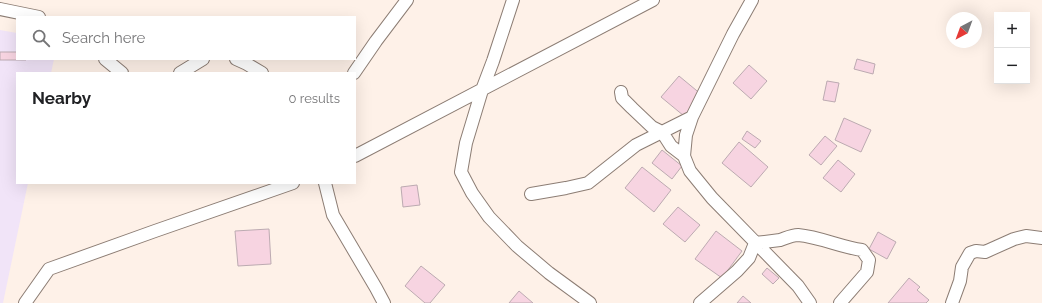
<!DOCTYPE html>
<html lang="en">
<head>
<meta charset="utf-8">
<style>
	:root { --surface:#fff; --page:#f2f2f2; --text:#202124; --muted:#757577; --line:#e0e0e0 }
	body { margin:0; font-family:Raleway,sans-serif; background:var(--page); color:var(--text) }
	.controls { position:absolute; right:12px; top:12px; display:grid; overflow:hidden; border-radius:0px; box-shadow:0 4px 16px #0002 }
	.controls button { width:36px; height:36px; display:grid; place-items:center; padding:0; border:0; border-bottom:1px solid var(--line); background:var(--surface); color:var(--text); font:20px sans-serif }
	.compass { position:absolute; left:946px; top:12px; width:36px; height:36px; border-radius:50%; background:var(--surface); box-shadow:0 4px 16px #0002; rotate:221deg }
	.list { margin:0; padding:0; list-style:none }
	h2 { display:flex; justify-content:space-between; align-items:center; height:52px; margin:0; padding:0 16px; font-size:17px }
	h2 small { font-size:13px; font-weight:400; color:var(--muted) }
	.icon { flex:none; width:22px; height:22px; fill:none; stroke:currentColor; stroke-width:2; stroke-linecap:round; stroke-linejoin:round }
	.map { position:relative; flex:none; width:1042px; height:303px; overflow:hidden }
	.search { position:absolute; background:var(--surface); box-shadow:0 4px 16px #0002; left:16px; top:16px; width:340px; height:44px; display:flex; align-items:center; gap:10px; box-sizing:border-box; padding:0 14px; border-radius:0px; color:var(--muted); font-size:15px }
	.panel { position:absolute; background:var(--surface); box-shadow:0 4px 16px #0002; left:16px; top:72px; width:340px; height:112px; border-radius:0px }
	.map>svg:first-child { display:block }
	.commercial { fill:#f1e4f8 }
	.building { fill:#f7d4e1; stroke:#bcaab1 }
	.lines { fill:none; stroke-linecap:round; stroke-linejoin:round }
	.street-casing { stroke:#8c7d74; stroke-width:14 }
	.street { stroke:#fff; stroke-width:12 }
</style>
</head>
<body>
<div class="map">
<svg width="1042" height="303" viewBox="0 0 1042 303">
	<rect width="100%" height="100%" fill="#fef1e8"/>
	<path class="commercial" d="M0,30l17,3v26h37l-3,14h-34v110h11l-25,120h-3z"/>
	<path class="building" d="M0,52h17v7h9v1h-26z
		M857,59l18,5 -2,10 -19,-5z
		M749,65l18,16 -16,18 -18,-16z
		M679,76l23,19 -18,21 -23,-19z
		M827,81l12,2 -4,19 -12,-2z
		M844,118l27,12 -10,22 -26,-12z
		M747,131l14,10 -6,7 -13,-9z
		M825,136l12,10 -16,19 -12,-10z
		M739,142l29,25 -17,20 -29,-24z
		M662,150l20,16 -10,13 -20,-16z
		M838,160l17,14 -14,18 -18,-14z
		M642,167l29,23 -17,22 -29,-24z
		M417,185l3,20 -17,2 -2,-20z
		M678,207l22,18 -15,17 -22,-18z
		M269,229l2,35 -33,2 -3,-35z
		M716,231l26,20 -20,27 -27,-19z
		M878,232l18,10 -9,17 -18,-10z
		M421,266l24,19 -15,18h-5l-20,-17z
		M767,268l12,10 -6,6 -11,-10z
		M909,278l11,9 -3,3 12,10 -3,3h-38z
		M519,291l14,12h-24z
		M743,296l8,7h-14z"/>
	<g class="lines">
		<defs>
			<path id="street" d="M513,0l-20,61 -11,29 -16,53 -5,29 11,21 17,24 28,29 32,27 41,30
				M752,0l-19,34 -41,83 -6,18 -2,21 6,15 22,27 86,88 12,17
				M0,9l39,8
				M105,59l17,14
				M236,59l11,5 15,9
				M180,73l23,-14
				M354,73l22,-32 31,-41
				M621,92l1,6 10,10 20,19 10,5 9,14 13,10
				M355,156l298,-156
				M325,183l8,32 43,73 8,15
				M531,194l35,-6 22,-5 48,-38 56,-28
				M25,303l24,-34 106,-38 138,-48
				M700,303l37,-32 12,-13 6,-15c9,-1 17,-2 25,-3 6,-2 12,-5 18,-5 22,2 43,12 64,15l7,10 -2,12 -27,31
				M952,303l8,-22 2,-14 8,-14 6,-2 9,1 29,-13 12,-3 16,2"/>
		</defs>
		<use href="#street" class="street-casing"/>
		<use href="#street" class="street"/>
	</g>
</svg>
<div class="controls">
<button>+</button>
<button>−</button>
</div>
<svg class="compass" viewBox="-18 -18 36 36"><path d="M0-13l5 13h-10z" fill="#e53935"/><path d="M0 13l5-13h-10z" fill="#757577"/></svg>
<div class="search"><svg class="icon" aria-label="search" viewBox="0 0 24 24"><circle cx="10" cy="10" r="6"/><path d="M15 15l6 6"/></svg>Search here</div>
<section class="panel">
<h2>Nearby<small>0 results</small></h2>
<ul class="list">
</ul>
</section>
</div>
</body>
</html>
